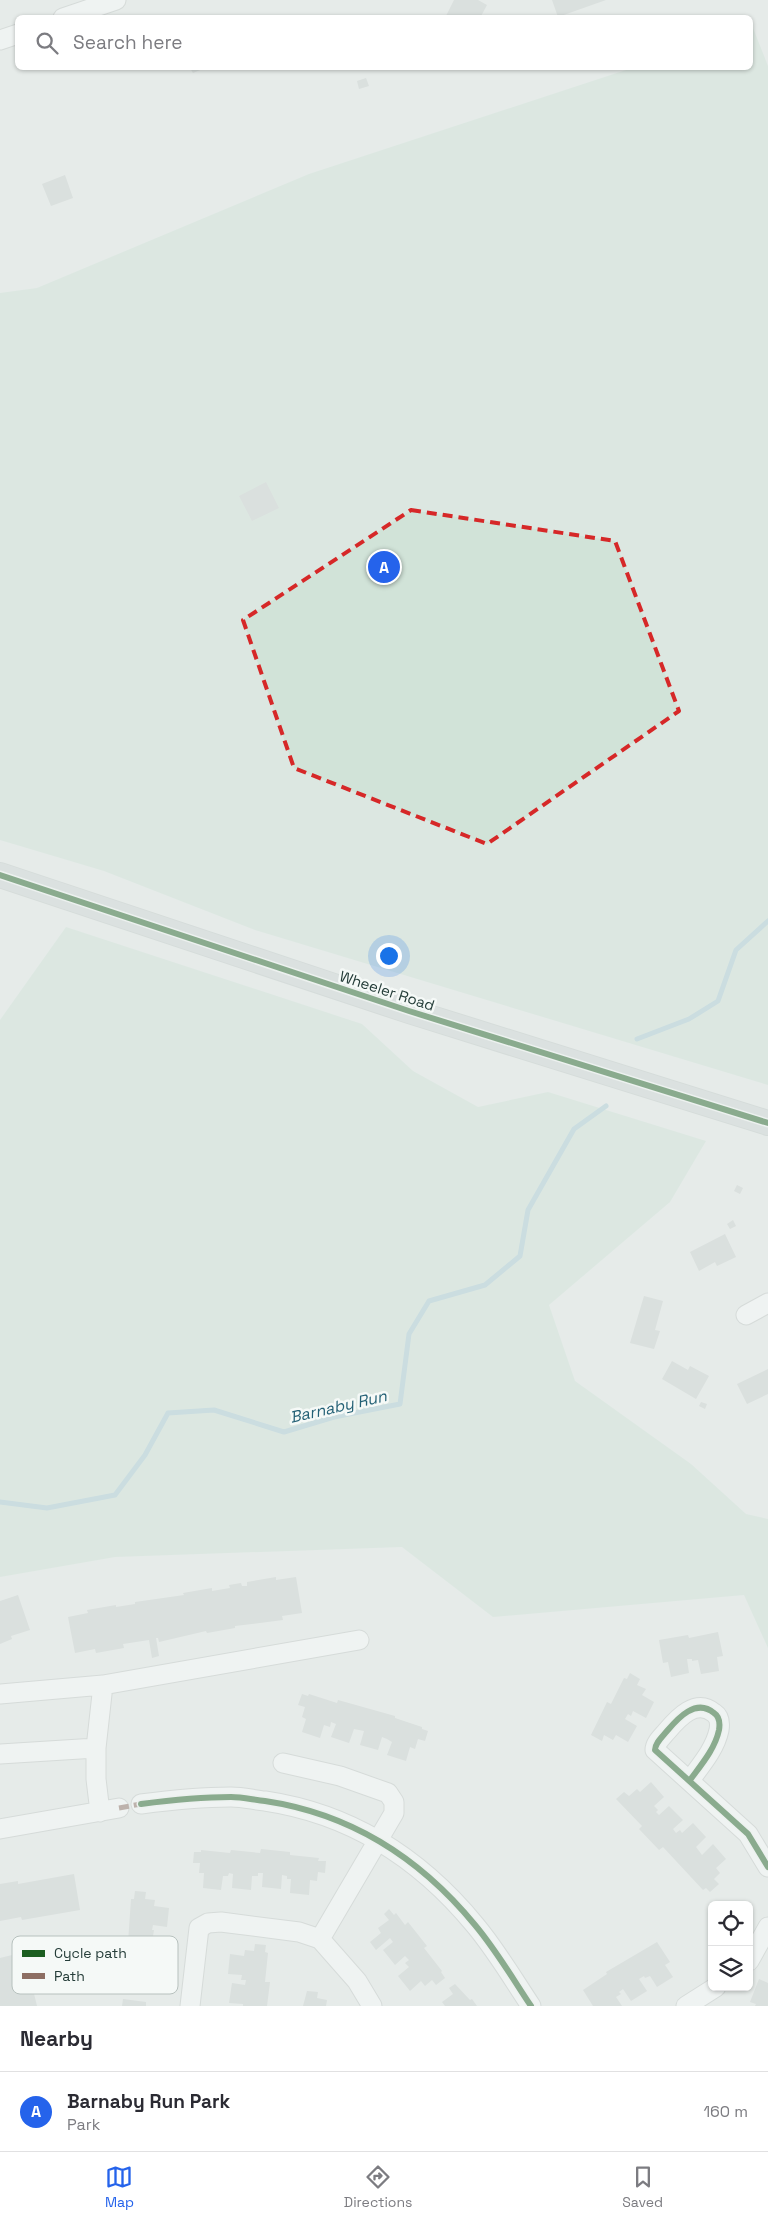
<!DOCTYPE html>
<html lang="en">
<head>
<meta charset="utf-8">
<style>
	:root { --surface:#fff; --page:#f7f7f7; --text:#2b2b33; --muted:#7c7c81; --line:#e1e1e2; --accent:#2563eb }
	body { margin:0; font-family:"Space Grotesk",sans-serif; background:var(--page); color:var(--text) }
	.controls { position:absolute; right:15px; bottom:15px; display:grid; overflow:hidden; border-radius:8px; box-shadow:0 1px 4px #0004 }
	.controls button { width:45px; height:45px; display:grid; place-items:center; padding:0; border:0; border-bottom:1px solid var(--line); background:var(--surface); color:var(--text); font:25px sans-serif }
	.you { position:absolute; left:388px; top:955px; width:18px; height:18px; margin:-12px; border:4px solid #fff; border-radius:50%; background:#1a73e8; box-shadow:0 0 0 8px #1a73e833 }
	.badge { display:grid; place-items:center; width:32px; height:32px; border-radius:50%; background:var(--accent); color:#fff; font-size:16px; font-weight:700 }
	.pin { position:absolute; translate:-50% -50%; border:2px solid #fff; box-shadow:0 1px 5px #0006 }
	.list { margin:0; padding:0; list-style:none }
	h2 { display:flex; justify-content:space-between; align-items:center; height:65px; margin:0; padding:0 20px; font-size:21px }
	h2 small { font-size:16px; font-weight:400; color:var(--muted) }
	.list li { display:grid; grid-template-columns:32px 1fr auto; gap:15px; align-items:center; box-sizing:border-box; height:80px; padding:0 20px; border-top:1px solid var(--line) }
	.list b { display:block; font-size:19px; white-space:nowrap }
	.list p { margin:0; font-size:16px; white-space:nowrap; color:var(--muted) }
	.list em { font-size:16px; font-style:normal; color:var(--muted) }
	.icon { flex:none; width:28px; height:28px; fill:none; stroke:currentColor; stroke-width:2; stroke-linecap:round; stroke-linejoin:round }
	.map { position:relative; flex:none; width:768px; height:2006px; overflow:hidden }
	.search { position:absolute; background:var(--surface); box-shadow:0 1px 4px #0004; left:15px; right:15px; top:15px; height:55px; display:flex; align-items:center; gap:12px; box-sizing:border-box; padding:0 18px; border-radius:8px; color:var(--muted); font-size:19px }
	.sheet { height:145px; background:var(--surface) }
	nav { display:flex; justify-content:space-around; align-items:center; box-sizing:border-box; height:70px; border-top:1px solid var(--line); background:var(--surface); font-size:14px; color:var(--muted) }
	nav a { display:grid; justify-items:center; gap:2px }
	nav .on { color:var(--accent) }
	.map>svg:first-child { display:block }
	.green { fill:#d1e3d8 }
	.lines { fill:none; stroke-linecap:round; stroke-linejoin:round }
	.stream { stroke:#aaccd6; stroke-width:5 }
	.building { fill:#cdd2d0 }
	.minor-casing { stroke:#c3c8c6; stroke-width:21 }
	.major-casing { stroke:#c2cac8; stroke-width:26 }
	.minor { stroke:#fbfcfc; stroke-width:19 }
	.major { stroke:#cfd6d5; stroke-width:24 }
	.quiet { stroke:#8d6e63; stroke-width:5; stroke-dasharray:10 5; stroke-linecap:butt }
	.cycleway-casing { stroke:#f5f9f7; stroke-width:9 }
	.cycleway { stroke:#1b5e20; stroke-width:6 }
	.marked { fill:none; stroke:#d62828; stroke-width:4; stroke-dasharray:10 6; stroke-linejoin:round }
	.labels { text-anchor:middle; stroke-width:5; stroke-linejoin:round; paint-order:stroke }
	.street-label { font-size:15px; fill:#253d39; stroke:#f5f9f7 }
	.water-label { font-size:16px; font-style:italic; fill:#236075; stroke:#f5f9f7 }
	.key { fill:#f5f9f7; stroke:#b7c1be; stroke-width:1 }
	.key-label { font-size:14px; fill:#253d39 }
</style>
</head>
<body>
<div class="map">
<svg width="768" height="2006" viewBox="0 0 768 2006">
	<rect width="100%" height="100%" fill="#e6ebe9"/>
	<path class="green" d="M753,28l15,38v1019l-513,-155 -151,-59 -104,-31v-547l37,-5 272,-114 323,-106h118l1,-39z
		M66,927l296,97 51,47 65,36 70,-15 158,49 -36,61 -121,103 26,76 116,83 55,50 22,5v129l-24,-53 -251,22 -91,-70 -287,10 -115,20v-557z"/>
	<g class="lines">
		<path class="stream" d="M637,1039l52,-20 29,-18 18,-51 32,-29
			M0,1502l47,6 68,-13 30,-40 23,-42 46,-3 70,22 50,-15 66,-13 9,-70 20,-33 56,-16 35,-29 8,-46 46,-81 32,-23"/>
	</g>
	<path class="building" d="M454,0h24l9,5 -7,13h-35z
		M552,0h54l-48,17z
		M190,68h15l-12,5z
		M366,78l3,8 -10,3 -2,-8z
		M65,175l8,23 -22,8 -9,-22z
		M266,482l13,26 -27,13 -13,-25z
		M737,1185l6,3 -3,6 -6,-3z
		M733,1220l3,6 -6,3 -3,-5z
		M725,1234l11,23 -19,9 -2,-4 -16,9 -9,-19z
		M644,1296l19,5 -8,29 5,1 -6,18 -24,-6z
		M672,1361l16,9 2,-4 19,10 -13,23 -34,-20z
		M768,1369v25l-21,10 -10,-20z
		M701,1402l6,2 -2,5 -6,-3z
		M276,1577v3l20,-3 6,36 -20,3 1,4 -48,6v2l-28,5 -1,-2 -47,11 -1,-4h-2l3,18 -7,2 -3,-18 -26,4 1,4 -28,5 -1,-4 -20,4 -7,-36 20,-4 -1,-3 29,-5v2l19,-3v-2l49,-7 -1,-2 29,-5v3l18,-3 -1,-3 12,-2 1,3h5v-4z
		M18,1595l12,35 -19,6 1,3 -12,5v-43z
		M718,1632l5,24 -6,1 2,14 -18,3 -3,-14 -6,1v-2h-5l2,14 -18,4 -3,-15 -5,1 -4,-23 29,-5 1,3z
		M630,1673l10,6 -3,6 9,4 -4,6 12,7 -8,16 -13,-7 -2,5 -3,-2 -3,5 12,7 -9,16 -12,-7 -3,5 -9,-5 -2,6 -11,-6 16,-33 4,2 13,-26 3,1z
		M302,1694l6,2 1,-2 28,9 1,-3 57,16v2l27,9v2l6,2 -3,10 -7,-2 -3,10 -5,-2 -4,14 -19,-6 5,-13 -5,-3 -5,-2 -4,13 -18,-5 4,-14 -10,-2 -5,14 -18,-6 5,-13 -5,-2 -1,5 -6,-2 -4,13 -18,-6 4,-13 -4,-2 3,-10 -7,-2z
		M651,1782l13,15 -10,9 4,4 -2,2 3,3 10,-9 14,14 -10,9 3,4 4,-3 2,3 11,-10 13,14 -10,10 6,8 11,-11 13,15 -10,9 4,5 -6,6 5,5 -9,8 -4,-4 -3,2 -40,-43 -4,3 -20,-21 3,-3 -26,-27 8,-7 5,4 8,-7 3,3z
		M261,1849l29,3v3l29,3 -1,3h8l-1,12 -7,-1 -1,9 -7,-1 -1,15 -19,-2 1,-14h-4v-3l-5,-1 -1,14 -19,-2 1,-14h-5v3h-6l-1,14 -19,-2 1,-14 -4,-1 -1,3h-5l-2,14 -18,-2 1,-15h-5l1,-10h-7l1,-11h7v-2l29,3 1,-3 29,3z
		M74,1874l6,36 -58,10 -1,-3 -21,4v-37l18,-3v3z
		M135,1891l11,1 -1,7 10,1 -1,6 15,2 -2,19 -14,-2 -1,5h2l-1,6 14,1 -2,19 -14,-1v4h-5v5l14,1 -2,20 -14,-1 -1,4 -23,-2 3,-30 4,1 4,-58h3z
		M389,1909l5,6 2,-2 9,12 3,-3 19,24 -3,2 18,23 -1,1 4,6 -9,7 -4,-5 -7,6 -4,-5 -11,10 -12,-15 11,-9 -4,-4 4,-3 -4,-4 -10,9 -12,-15 10,-8 -3,-4 -14,12 -6,-8 11,-9 -3,-5 11,-8 -5,-6z
		M657,1942l13,20 -5,3 8,12 -16,10 -7,-11 -5,2 -1,-2 -5,3 8,12 -16,10 -8,-12 -4,3 2,2 -5,3 6,9h-29l-10,-16 24,-16 -1,-2z
		M255,1944l11,1 -1,7 3,1 -3,29h5l-3,24h-24v-2l-14,-1 3,-20 13,2 1,-5h-5l1,-5 -14,-1 2,-20 14,2 1,-6 9,1z
		M24,1952l13,54h-37v-48z
		M759,1979l9,4v23h-13l1,-2 -6,-2z
		M455,1984l15,16 2,-1 5,7h-32l-3,-4 11,-8 -4,-6z
		M307,1991l11,1 -1,6 10,2 -1,6h-23z
		M123,1999l23,3v4h-24z"/>
	<g class="lines">
		<defs>
			<path id="minor" d="M63,18l53,-18
				M0,40l18,-6
				M746,1315l22,-12
				M0,1694l103,-9 256,-45
				M0,1754l96,-6
				M283,1763l57,13 48,17 6,9v11l-74,126
				M690,1780c11,-15 25,-31 29,-50 1,-6 1,-13 -5,-17 -18,-15 -36,5 -47,18 -5,6 -12,12 -12,19l93,84 20,33
				M141,1804c30,-4 60,-7 90,-7 12,0 23,3 34,4 87,13 155,57 210,124 21,25 38,54 56,81
				M100,1812l-4,-33v-31l7,-63
				M0,1829l119,-21
				M749,1961l19,-34
				M190,2006l9,-78 9,-5 13,-1 78,10 21,7 37,42 15,25
				M686,2006l30,-19"/>
			<path id="major" d="M0,875l409,136 359,112"/>
		</defs>
		<use href="#minor" class="minor-casing"/>
		<use href="#major" class="major-casing"/>
		<use href="#minor" class="minor"/>
		<use href="#major" class="major"/>
		<path class="quiet" d="M119,1808l22,-4"/>
		<defs>
			<path id="cycleway" d="M0,875l409,136 359,112
				M690,1780c11,-15 25,-31 29,-50 1,-6 1,-13 -5,-17 -18,-15 -36,5 -47,18 -5,6 -12,12 -12,19l93,84 20,33
				M141,1804c30,-4 60,-7 90,-7 12,0 23,3 34,4 87,13 155,57 210,124 21,25 38,54 56,81"/>
		</defs>
		<use href="#cycleway" class="cycleway-casing"/>
		<use href="#cycleway" class="cycleway"/>
	</g>
	<path d="M0 0H768V2006H0ZM411,510l204,31 64,170 -192,133 -193,-76 -51,-148z" fill="#e6ebe9" fill-opacity=".55" fill-rule="evenodd"/>
	<path class="marked" d="M411,510l204,31 64,170 -192,133 -193,-76 -51,-148z"/>
	<g class="labels">
		<g class="street-label">
			<text transform="translate(387 991) rotate(18)" y="5">Wheeler Road</text>
		</g>
		<g class="water-label">
			<text transform="translate(338 1406) rotate(-13)" y="6">Barnaby Run</text>
		</g>
	</g>
	<rect x="12" y="1936" width="166" height="58" rx="8" class="key"/>
	<rect x="22" y="1950" width="23" height="7" fill="#1b5e20"/>
	<rect x="22" y="1973" width="23" height="6" fill="#8d6e63"/>
	<g class="key-label">
		<text x="54" y="1958">Cycle path</text>
		<text x="54" y="1981">Path</text>
	</g>
</svg>
<div class="controls">
<button><svg class="icon" aria-label="locate" viewBox="0 0 24 24"><circle cx="12" cy="12" r="6"/><path d="M12 2v4M12 18v4M2 12h4M18 12h4"/></svg></button>
<button><svg class="icon" aria-label="layers" viewBox="0 0 24 24"><path d="M12 4l9 5-9 5-9-5zM3 14l9 5 9-5"/></svg></button>
</div>
<div class="you"></div>
<div class="pin badge" style="left:384px;top:567px">A</div>
<div class="search"><svg class="icon" aria-label="search" viewBox="0 0 24 24"><circle cx="10" cy="10" r="6"/><path d="M15 15l6 6"/></svg>Search here</div>
</div>
<section class="sheet">
<h2>Nearby<small></small></h2>
<ul class="list">
<li><span class="badge">A</span><div><b>Barnaby Run Park</b><p>Park</p></div><em>160 m</em></li>
</ul>
</section>
<nav>
<a class="on"><svg class="icon" aria-label="map" viewBox="0 0 24 24"><path d="M3 6l6-2 6 2 6-2v14l-6 2-6-2-6 2zM9 4v14M15 6v14"/></svg>Map</a>
<a><svg class="icon" aria-label="directions" viewBox="0 0 24 24"><path d="M12 3l9 9-9 9-9-9zM9 14v-3h6M13 9l2 2-2 2"/></svg>Directions</a>
<a><svg class="icon" aria-label="saved" viewBox="0 0 24 24"><path d="M7 4h10v16l-5-4-5 4z"/></svg>Saved</a>
</nav>
</body>
</html>
